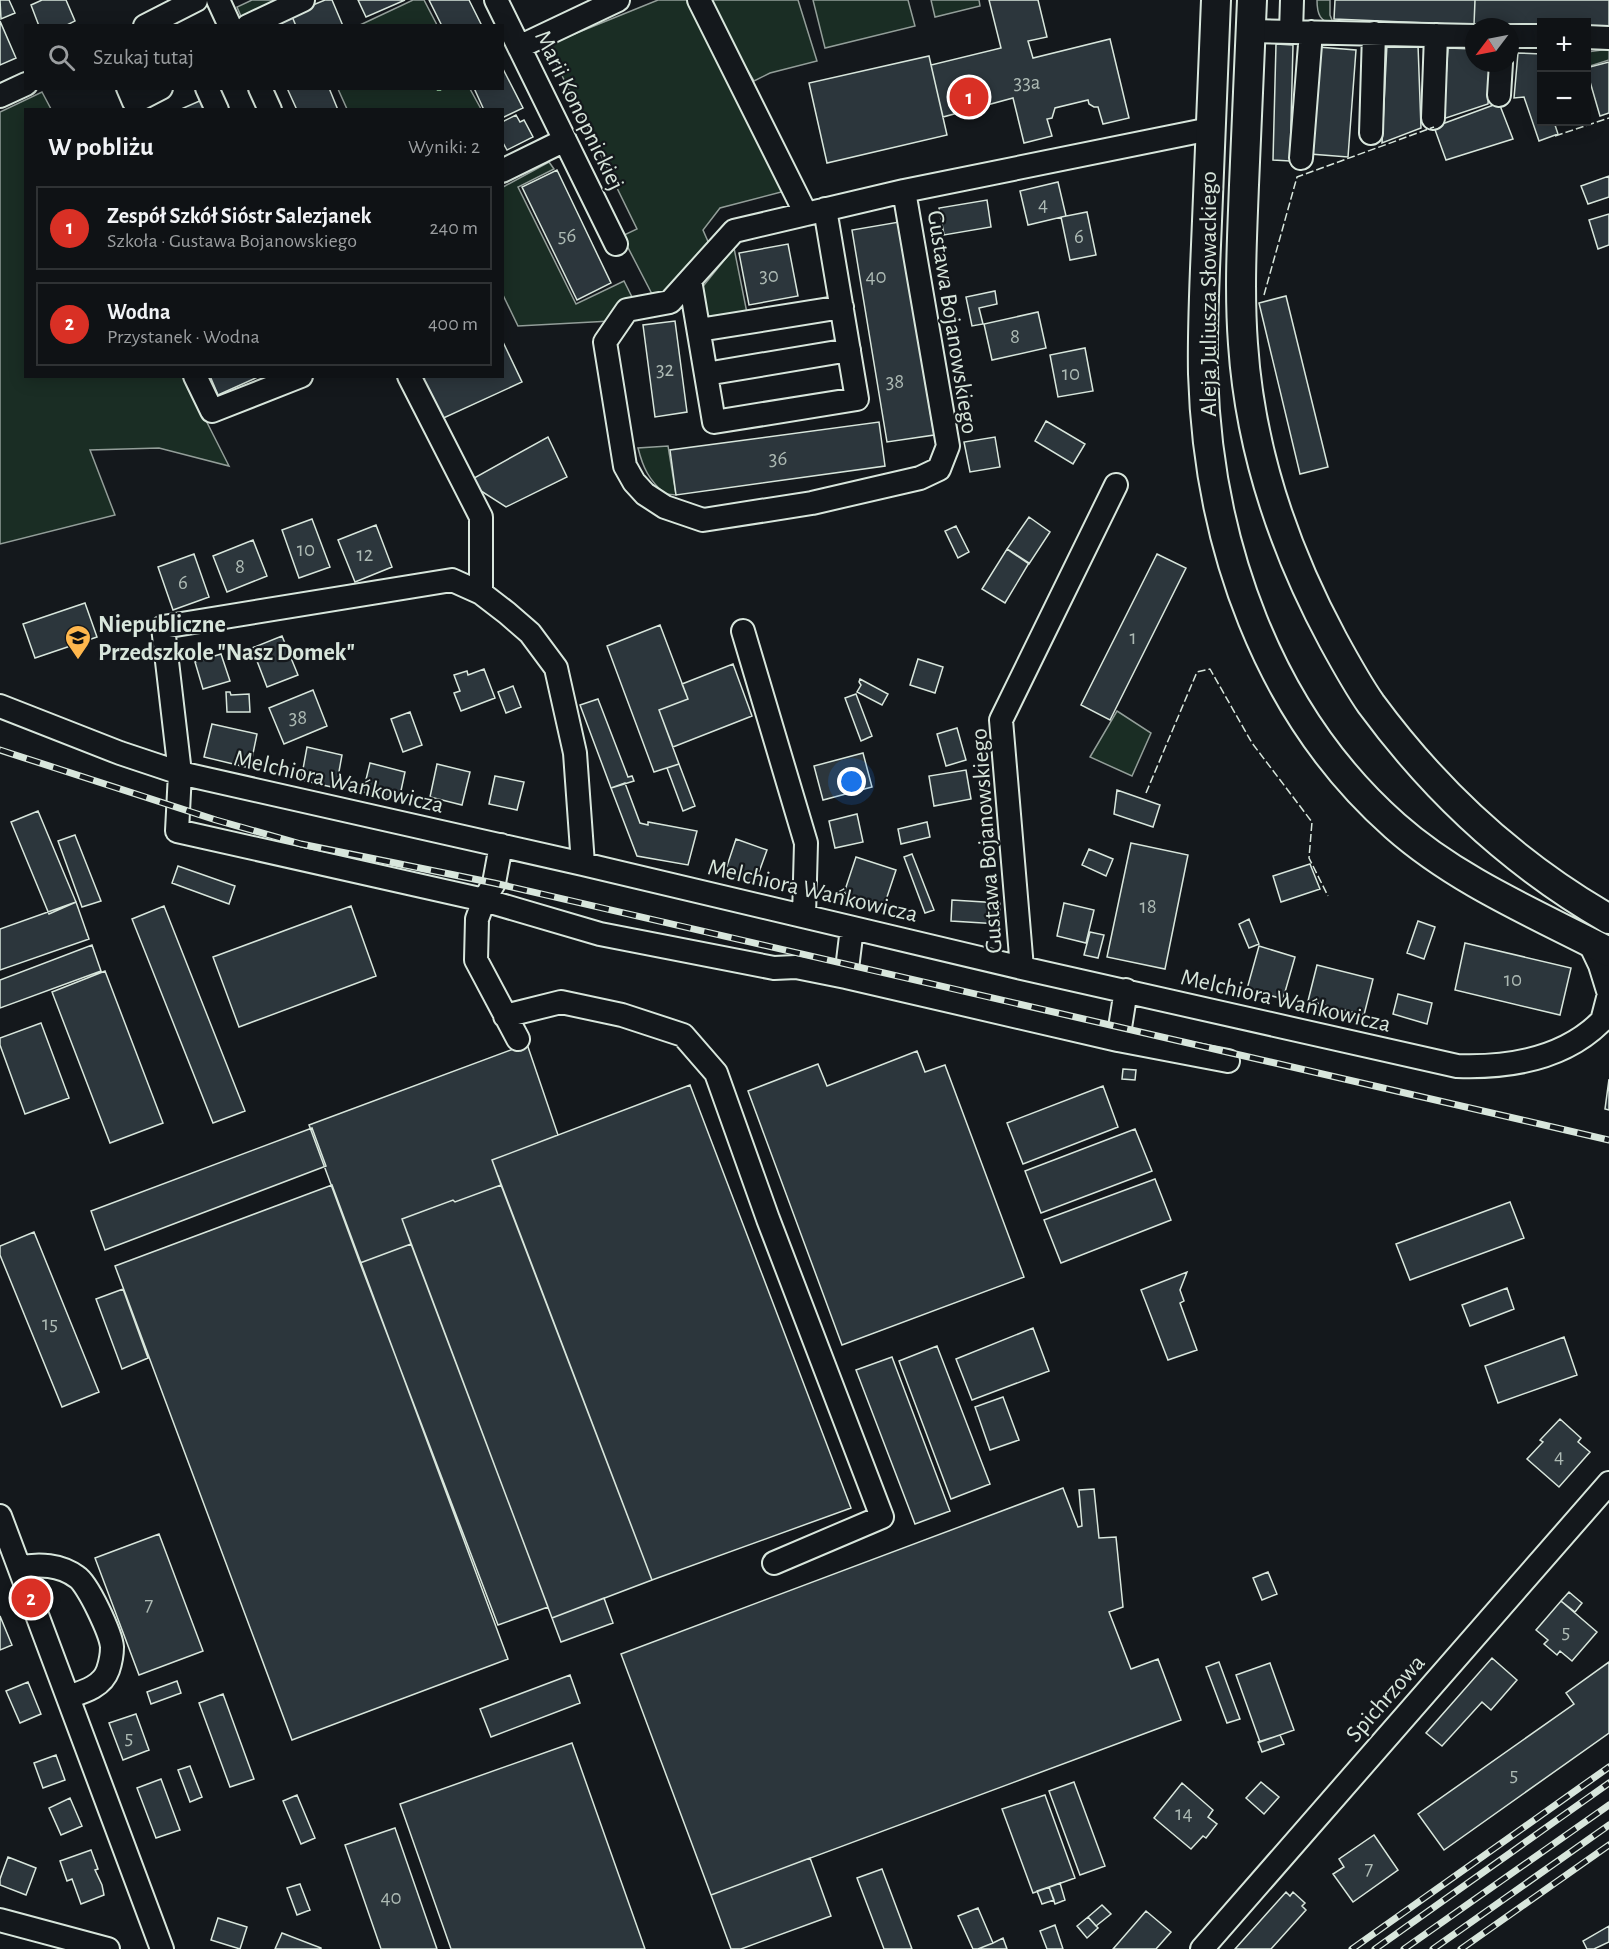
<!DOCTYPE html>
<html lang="pl">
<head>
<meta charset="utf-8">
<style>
	:root { --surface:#0f1215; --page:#1d2022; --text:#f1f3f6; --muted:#9b9ea0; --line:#2f3234; --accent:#d93025 }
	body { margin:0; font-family:"Alegreya Sans",sans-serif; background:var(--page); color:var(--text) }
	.controls { position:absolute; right:18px; top:18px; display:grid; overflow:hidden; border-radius:0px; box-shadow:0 3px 15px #0003 }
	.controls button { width:54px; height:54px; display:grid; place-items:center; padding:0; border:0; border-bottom:2px solid var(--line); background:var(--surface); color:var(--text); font:30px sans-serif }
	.compass { position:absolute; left:1465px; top:18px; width:54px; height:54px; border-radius:50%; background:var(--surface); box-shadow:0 3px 15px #0003; rotate:238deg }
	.you { position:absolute; left:852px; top:782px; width:21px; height:21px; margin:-15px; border:4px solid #fff; border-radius:50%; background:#1a73e8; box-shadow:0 0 0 9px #1a73e833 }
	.badge { display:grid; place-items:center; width:39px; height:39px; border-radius:50%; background:var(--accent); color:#fff; font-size:20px; font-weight:700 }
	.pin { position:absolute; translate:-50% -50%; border:3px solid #fff; box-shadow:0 2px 6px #0006 }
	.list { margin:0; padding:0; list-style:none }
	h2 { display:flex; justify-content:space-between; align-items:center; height:78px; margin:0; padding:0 24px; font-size:26px }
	h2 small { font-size:20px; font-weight:400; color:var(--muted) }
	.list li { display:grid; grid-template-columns:39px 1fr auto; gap:18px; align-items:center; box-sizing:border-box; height:84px; margin:0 12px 12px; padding:0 12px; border:2px solid var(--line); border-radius:0px }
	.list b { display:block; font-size:22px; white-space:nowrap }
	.list p { margin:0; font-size:20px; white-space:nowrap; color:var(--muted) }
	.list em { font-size:20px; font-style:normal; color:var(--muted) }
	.icon { flex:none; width:33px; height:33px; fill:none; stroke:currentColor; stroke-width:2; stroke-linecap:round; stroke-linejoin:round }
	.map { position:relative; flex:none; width:1609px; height:1949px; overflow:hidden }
	.search { position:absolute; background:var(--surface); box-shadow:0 3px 15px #0003; left:24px; top:24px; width:480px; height:66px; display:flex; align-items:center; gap:15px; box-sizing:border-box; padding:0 21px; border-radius:0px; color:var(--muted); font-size:22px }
	.panel { position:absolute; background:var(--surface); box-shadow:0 3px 15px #0003; left:24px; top:108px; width:480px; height:270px; border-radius:0px }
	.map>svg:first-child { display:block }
	.green { fill:#1a2d24; stroke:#939e99; stroke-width:1.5 }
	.building { fill:#2c363c; stroke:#d8e6dc; stroke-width:1.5 }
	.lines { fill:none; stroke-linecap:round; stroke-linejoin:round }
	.minor-casing { stroke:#d8e6dc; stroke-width:26 }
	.major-casing { stroke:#d8e6dc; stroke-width:32 }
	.minor { stroke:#14181c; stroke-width:22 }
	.major { stroke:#14181c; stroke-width:28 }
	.rail-casing { stroke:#d8e6dc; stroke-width:7 }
	.rail { stroke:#14181c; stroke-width:4.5; stroke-dasharray:14; stroke-linecap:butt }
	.hedge { stroke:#8ac095; stroke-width:4.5; stroke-dasharray:3 4.5; stroke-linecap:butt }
	.fence { stroke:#d8e6dc; stroke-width:1.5; stroke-dasharray:8 3; stroke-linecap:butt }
	.labels { text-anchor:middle; stroke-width:4.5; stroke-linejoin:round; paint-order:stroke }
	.number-label { font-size:21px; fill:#adbab4 }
	.street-label { font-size:24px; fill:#d8e6dc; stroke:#14181c }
	.poi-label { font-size:24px; font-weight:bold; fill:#d8e6dc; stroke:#14181c; text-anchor:start }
</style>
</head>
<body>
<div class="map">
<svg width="1609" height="1949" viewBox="0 0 1609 1949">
	<rect width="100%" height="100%" fill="#14181c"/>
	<path class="green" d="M252,0h34l-43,21 -6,-14z
		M413,0h11l13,25h-77z
		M658,0h35l92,191 -65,17 -17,22 7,16 -46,48 -11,2 -31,-60 15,-7 -90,-184z
		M705,0h93l19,61 -47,12 -16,8z
		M813,0h95l7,26 -90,22z
		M931,0h48l1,6 -45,11z
		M1317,0h13v15l4,10c-14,-4 -17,-10 -17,-25z
		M1609,49v11l-22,7v-15z
		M338,89h132l11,20h-134z
		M42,92l9,17 -25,1v266l158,1 45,89 -70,-18 -69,2 25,65 -115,29v-432z
		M549,162l5,7 -36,18 58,117 48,-23 10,20 -23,20 -93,5 -15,-31v-108z
		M734,248l13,65c-30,7 -42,15 -47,-23z
		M668,446l8,49 -11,-1c-16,-14 -22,-26 -27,-46z
		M1117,711l34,22 -19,43 -42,-19z"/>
	<path class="building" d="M0,0h9l6,13 -14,6z
		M42,0h24l9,21 -10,5h-26l-8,-21z
		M325,0h7l11,26h-47l-5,-12z
		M358,0h47l-39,17z
		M429,0h40l13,26h-40z
		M989,0h49l9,37 -19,4 5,17 77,-19 19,79 -26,6 -5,-17h-4l-5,-3 -1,-4 -33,8 -3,10 -5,1 5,17 -28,7 -11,-45 -70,19 -12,-52 70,-17z
		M1335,0h140l-1,25 -140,-6z
		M1475,0h134v30l-23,-1v-7h-44v5l-68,-2z
		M291,14l5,12h-27z
		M0,21l16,37 -16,7z
		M1276,44l17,1 -3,116 -17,-1z
		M1387,44l31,1 3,83 -39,15z
		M1318,47l38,3 -8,107 -38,-3z
		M1448,48l26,1v14h17l-3,41 -45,15z
		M1518,53l24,1v68h12l4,12 -19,7 -15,-44 -10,1z
		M929,56l18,79 -120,28 -18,-80z
		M1609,62v51l-9,3 -14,-48z
		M502,67l21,41 -21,10v-8h-18l-10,-22h28z
		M287,88h42l9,22h-41z
		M204,99l4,11h-29z
		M1499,103l14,36 -67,21 -12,-33z
		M516,115l4,7 4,-2 9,17 -26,13 -5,-9v-19z
		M557,170l54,113 -34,17 -55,-113z
		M1609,176v21l-21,7 -7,-18z
		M1058,182l8,34 -38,9 -8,-34z
		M987,200l4,27 -47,8 -5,-27z
		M1087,212l9,43 -26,5 -9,-43z
		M1609,214v31l-11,4 -9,-29z
		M899,222l35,213 -47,7 -35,-212z
		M788,244l10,52 -49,9 -10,-52z
		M995,291l2,13 -18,4 4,16 -11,2 -6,-29z
		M1286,296l42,171 -28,7 -41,-171z
		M1038,312l8,36 -54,12 -8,-36z
		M675,321l12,91 -32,5 -12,-92z
		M503,342l19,40 -85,39 -19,-40 10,-5h74z
		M1085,348l8,43 -35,6 -8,-42z
		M210,376h50l-42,19z
		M1046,421l39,23 -12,20 -38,-23z
		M879,422l6,44 -209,29 -6,-45z
		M548,437l19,40 -61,30 -39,-25z
		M995,437l5,30 -30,5 -6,-30z
		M1029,517l21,15 -21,32 -22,-15z
		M312,519l18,48 -31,11 -17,-48z
		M376,525l16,42 -37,15 -17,-42z
		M956,526l13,26 -11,6 -13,-27z
		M253,540l14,36 -40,16 -14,-36z
		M1007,549l22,14 -24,40 -23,-14z
		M194,554l15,43 -36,13 -15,-43z
		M1157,554l29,14 -76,152 -29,-15z
		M85,603l12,34 -62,21 -12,-34z
		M660,625l28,74 -29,11 20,54 -25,8 -47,-126z
		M282,636l16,39 -31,12 -15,-39z
		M221,654l9,27 -27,8 -8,-27z
		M918,659l25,8 -8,26 -25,-8z
		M733,664l19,52 -79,31 -14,-37 29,-11 -6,-15z
		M484,669l11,29 -34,13 -7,-18 6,-2 -6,-16 13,-4 1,4z
		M860,679l28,15 -6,11 -25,-13 4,-7 -2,-3z
		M513,686l8,21 -15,6 -8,-21z
		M313,690l14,36 -43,18 -15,-36z
		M226,692h4l1,3 18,-1 1,18h-23z
		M856,694l16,42 -11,5 -16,-43z
		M598,699l30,78 4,-1 2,5 -23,7 -31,-83z
		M410,712l12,33 -19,7 -12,-33z
		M212,724l45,10 -7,34 -46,-11z
		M957,728l9,32 -20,6 -9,-32z
		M307,747l35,8 -6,33 -35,-8z
		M863,753l9,34 -49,13 -9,-34z
		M370,763l35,9 -6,28 -36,-8z
		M437,764l33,8 -8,33 -32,-8z
		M679,764l16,42 -12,5 -16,-43z
		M966,770l5,29 -37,7 -5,-30z
		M495,776l29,6 -7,28 -28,-6z
		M625,783l15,40 8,2v-3l49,9 -9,34 -51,-9 -26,-68z
		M1117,790l43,15 -7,22 -39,-13z
		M38,811l38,91 -27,12 -38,-92z
		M857,814l6,28 -28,6 -6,-27z
		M927,822l3,15 -29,7 -3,-15z
		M75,835l26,66 -19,6 -24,-66z
		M736,839l31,11 -12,33 -30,-11z
		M1131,843l57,12 -23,114 -58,-12z
		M1089,849l24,10 -7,17 -24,-11z
		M912,854l22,56 -9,3 -21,-56z
		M856,857l40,13 -12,36 -40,-13z
		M1310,864l10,25 -39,13 -8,-26z
		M178,866l57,20 -6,18 -57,-21z
		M952,900l48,3 -1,21 -48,-3z
		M76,902l13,37 -89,31v-41z
		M1064,903l30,7 -8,33 -29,-7z
		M164,906l81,205 -32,12 -81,-204z
		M351,906l25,70 -137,51 -26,-70z
		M1249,919l10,25 -10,4 -10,-24z
		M1418,921l17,6 -11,32 -17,-6z
		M1090,932l14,3 -6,23 -14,-3z
		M1465,943l106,25 -11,47 -105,-25z
		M92,945l9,26 -101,37v-28z
		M1259,946l36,11 -12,42 -36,-10z
		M1317,965l56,14 -9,36 -56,-14z
		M105,971l58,152 -53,20 -58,-151z
		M1398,994l34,9 -5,21 -34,-10z
		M41,1023l28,75 -44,16 -25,-69v-7z
		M527,1044l31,91 -66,25 9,25 -46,17 -2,-2 -51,19 9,25 -51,19 -51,-138z
		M917,1051l8,21 20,-7 79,212 -182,68 -94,-254 70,-27 9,22z
		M1123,1069l13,1 -1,10 -13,-1z
		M1609,1079v31l-4,-1z
		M690,1085l161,423 -199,72 -160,-420z
		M1103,1086l15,41 -95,37 -16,-41z
		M312,1128l14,38 -221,84 -14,-39z
		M1135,1129l17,42 -111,42 -16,-42z
		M1155,1179l16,41 -110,43 -17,-43z
		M332,1185l176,474 -216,81 -177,-474z
		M501,1185l151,395 -100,38 -150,-399 51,-19 2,2z
		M1510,1202l14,36 -114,42 -14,-36z
		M34,1232l65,160 -37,15 -62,-152v-9z
		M411,1244l137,363 -50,18 -138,-362z
		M1187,1272l-7,18 4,11 -4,2 17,47 -29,10 -27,-70z
		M1507,1288l7,21 -44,17 -8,-21z
		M123,1289l25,69 -26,11 -26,-70z
		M1033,1328l16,43 -77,29 -16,-41z
		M1564,1337l13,38 -79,28 -13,-37z
		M937,1346l53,138 -39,15 -52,-138z
		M892,1357l58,154 -35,13 -59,-154z
		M1003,1397l16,43 -29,10 -15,-43z
		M1560,1419l21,19 -3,4 12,10 -31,35 -32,-28 16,-17 -3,-2z
		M1063,1488l15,39 4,-1 -3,-36 15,-1 5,49 17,-1 7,70 -14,5 22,57 27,-10 23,61 -470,175 -90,-241z
		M159,1534l44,117 -64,24 -44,-117z
		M1268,1572l9,22 -15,6 -9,-22z
		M1569,1592l13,11 -7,9 -14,-11z
		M604,1598l9,25 -52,19 -9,-24z
		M1561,1601l36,31 -25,29 -12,-10 -3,4 -13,-11 4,-4 -12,-10z
		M0,1616l12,29 -12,5z
		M1492,1658l25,22 -26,30 -9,-8 -40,44 -16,-13z
		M1219,1662l21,57 -13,4 -21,-56z
		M1609,1662v71l-165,117 -26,-36 156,-110 -8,-11z
		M1270,1663l24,67 -34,12 -24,-67z
		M570,1675l10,28 -89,34 -11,-28z
		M177,1681l4,12 -30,11 -4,-12z
		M28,1682l13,32 -21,9 -14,-32z
		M223,1694l31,85 -24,8 -31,-84z
		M136,1714l13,36 -26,10 -14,-37z
		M1280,1735l4,9 -22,8 -4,-10z
		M572,1743l73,206h-194l-51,-145z
		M56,1755l9,25 -22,8 -9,-25z
		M190,1766l12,31 -12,5 -12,-32z
		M161,1779l19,51 -24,8 -19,-50z
		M1074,1782l31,84 -25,9 -31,-84z
		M1261,1782l18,15 -15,17 -18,-16z
		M1182,1783l31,27 -5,7 9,7 -11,14 -3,-2 -12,13 -37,-31z
		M297,1795l18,43 -14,6 -18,-43z
		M1045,1795l30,83 -42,15 -31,-84z
		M70,1798l12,28 -21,9 -12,-27z
		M395,1828l42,121h-56l-36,-104z
		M1374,1835l24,35 -45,32 -20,-28 11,-7 -5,-8z
		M91,1850l7,19 -3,1 7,15 2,10 -23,9 -9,-25 -5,2 -7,-20z
		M8,1857l28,11 -10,27 -26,-10v-6z
		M810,1858l21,58 -90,33h-10l-20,-54z
		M882,1869l30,80h-28l-27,-71z
		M1060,1883l5,17 -10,4 -6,-17z
		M300,1884l10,26 -13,5 -10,-27z
		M1049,1887l5,13 -12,4 -5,-13z
		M1286,1892l4,4 3,-4 12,11 -3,3 4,4 -35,39h-36z
		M1102,1905l9,9 -15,12 -8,-9z
		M978,1908l15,35 -15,6h-5l-15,-33z
		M1146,1911l25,21 -15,17h-43z
		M1088,1917l10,11 -11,10 -10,-12z
		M218,1918l29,9 -7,22 -29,-9z
		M1055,1925l8,24h-16l-7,-18z
		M1609,1926v16l-15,7h-7l-4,-8z
		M282,1933l39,15v1h-46z
		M1003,1938l4,11h-29l15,-6z"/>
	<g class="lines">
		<defs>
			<path id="minor" d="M218,0l12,26
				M496,0l120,244
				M699,0l107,214
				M145,26l51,-26
				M248,26l55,-26
				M1251,31l223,5
				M1291,32l1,-32
				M1510,36h32
				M1586,37l23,1
				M519,47l99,-47
				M128,88l6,14 27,-14
				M207,88l10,22
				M260,88l10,22
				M1499,95l2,-32
				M0,96l26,-12
				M1433,118l3,-83
				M1371,133l3,-100
				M1301,158l10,-126
				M502,171l63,-31
				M904,191l44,255 -9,23 -19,9 -108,25 -109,17 -38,-13 -20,-13 -11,-12 -9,-16 -20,-124 22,-32 43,-8 64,-71 170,-40 306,-62
				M690,280l24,142 143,-23 -32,-190
				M699,330l143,-23
				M706,374l143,-24
				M195,376l17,35 89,-35
				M409,376l72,141v76
				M743,631l63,212 -2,73
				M0,706l120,47 60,20 403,91 439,104 435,98c55,2 114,-8 152,-53
				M501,845l-7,38 -10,17 -307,-69 3,-58 -17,-146 289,-47 29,13 26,20 23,20 26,35 19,85 8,111
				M1589,942l11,23 9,29 -7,27
				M1022,968l-21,-248 115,-235
				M846,977l272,63 8,-50
				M505,1016l56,-14 61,13 61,20 33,38 52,146 114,298 -108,46
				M518,1039l-42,-79 1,-41 7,-19 116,34 174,34 22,-1 50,10 6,-49
				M1118,1040l110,21
				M0,1516l162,433
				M20,1568c18,-5 41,-3 57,9 11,7 34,57 35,70 0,6 -2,17 -4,23 -6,17 -25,22 -40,27
				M0,1920l108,29
				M1202,1949l407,-466"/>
			<path id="major" d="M1216,0c-3,74 -6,147 -9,221 -2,51 -5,102 -4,153 5,168 64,339 192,452 62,55 141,88 214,126
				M1252,0c-3,62 -5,123 -8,185 -2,53 -5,106 -1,159 7,104 41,205 90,296 12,22 24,44 38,64 64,87 144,161 238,215"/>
		</defs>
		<use href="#minor" class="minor-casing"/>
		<use href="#major" class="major-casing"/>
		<use href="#minor" class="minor"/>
		<use href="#major" class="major"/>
		<defs>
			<path id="rail" d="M0,750l216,70 85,24 193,39 1115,257
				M1352,1949l257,-182
				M1375,1949l234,-166
				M1404,1949l205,-144
				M1433,1949l176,-124
				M1461,1949l148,-104"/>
		</defs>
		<use href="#rail" class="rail-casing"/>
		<use href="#rail" class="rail"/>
		<path class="hedge" d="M439,88v4"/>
		<path class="fence" d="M1555,136l54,-18
			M1264,295l33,-118 137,-50
			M1146,793l51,-121 13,-3 42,74 60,79 -3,36 19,38"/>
	</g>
	<defs>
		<symbol id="school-pin" viewBox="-11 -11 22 30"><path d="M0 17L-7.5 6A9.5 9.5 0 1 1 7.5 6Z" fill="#ffb74d" stroke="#14181c"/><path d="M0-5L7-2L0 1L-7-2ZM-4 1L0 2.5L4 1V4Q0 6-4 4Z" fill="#111"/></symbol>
	</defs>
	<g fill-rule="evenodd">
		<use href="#school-pin" x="63" y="623" width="30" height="40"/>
	</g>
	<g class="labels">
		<g class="number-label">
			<text x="1027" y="89">33a</text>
			<text x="1043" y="211">4</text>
			<text x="567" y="242">56</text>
			<text x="1079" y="243">6</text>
			<text x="769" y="282">30</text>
			<text x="876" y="283">40</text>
			<text x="1015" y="343">8</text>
			<text x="665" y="376">32</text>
			<text x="1071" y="380">10</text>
			<text x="895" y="388">38</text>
			<text x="778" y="465">36</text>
			<text x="306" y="556">10</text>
			<text x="365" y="561">12</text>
			<text x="240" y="573">8</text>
			<text x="183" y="589">6</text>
			<text x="1133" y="644">1</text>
			<text x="298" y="724">38</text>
			<text x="1148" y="913">18</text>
			<text x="1513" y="986">10</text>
			<text x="50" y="1330">15</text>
			<text x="1559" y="1463">4</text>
			<text x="149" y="1611">7</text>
			<text x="1566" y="1638">5</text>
			<text x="129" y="1744">5</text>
			<text x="1514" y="1781">5</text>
			<text x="1184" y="1820">14</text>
			<text x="1369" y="1875">7</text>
			<text x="391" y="1904">40</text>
		</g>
		<g class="street-label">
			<text transform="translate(580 110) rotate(64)" y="8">Marii Konopnickiej</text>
			<text transform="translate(1208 294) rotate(-90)" y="8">Aleja Juliusza Słowackiego</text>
			<text transform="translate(953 322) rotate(81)" y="8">Gustawa Bojanowskiego</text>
			<text transform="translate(339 781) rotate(13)" y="8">Melchiora Wańkowicza</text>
			<text transform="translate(986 841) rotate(-94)" y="8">Gustawa Bojanowskiego</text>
			<text transform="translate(813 890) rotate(13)" y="8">Melchiora Wańkowicza</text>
			<text transform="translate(1286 1000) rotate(13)" y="8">Melchiora Wańkowicza</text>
			<text transform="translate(1385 1698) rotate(-49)" y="8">Spichrzowa</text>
		</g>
		<g class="poi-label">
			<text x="98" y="632">Niepubliczne<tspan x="98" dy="28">Przedszkole "Nasz Domek"</tspan></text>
		</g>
	</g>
</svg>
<div class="controls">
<button>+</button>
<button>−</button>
</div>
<svg class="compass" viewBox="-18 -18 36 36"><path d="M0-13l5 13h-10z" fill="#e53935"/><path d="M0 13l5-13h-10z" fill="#9b9ea0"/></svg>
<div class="you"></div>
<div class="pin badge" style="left:969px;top:97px">1</div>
<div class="pin badge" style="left:31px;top:1598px">2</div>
<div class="search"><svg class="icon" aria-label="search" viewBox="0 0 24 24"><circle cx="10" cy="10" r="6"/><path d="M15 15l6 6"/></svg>Szukaj tutaj</div>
<section class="panel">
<h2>W pobliżu<small>Wyniki: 2</small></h2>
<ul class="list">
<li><span class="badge">1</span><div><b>Zespół Szkół Sióstr Salezjanek</b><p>Szkoła · Gustawa Bojanowskiego</p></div><em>240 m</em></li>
<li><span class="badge">2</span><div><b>Wodna</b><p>Przystanek · Wodna</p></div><em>400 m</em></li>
</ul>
</section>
</div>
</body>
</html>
